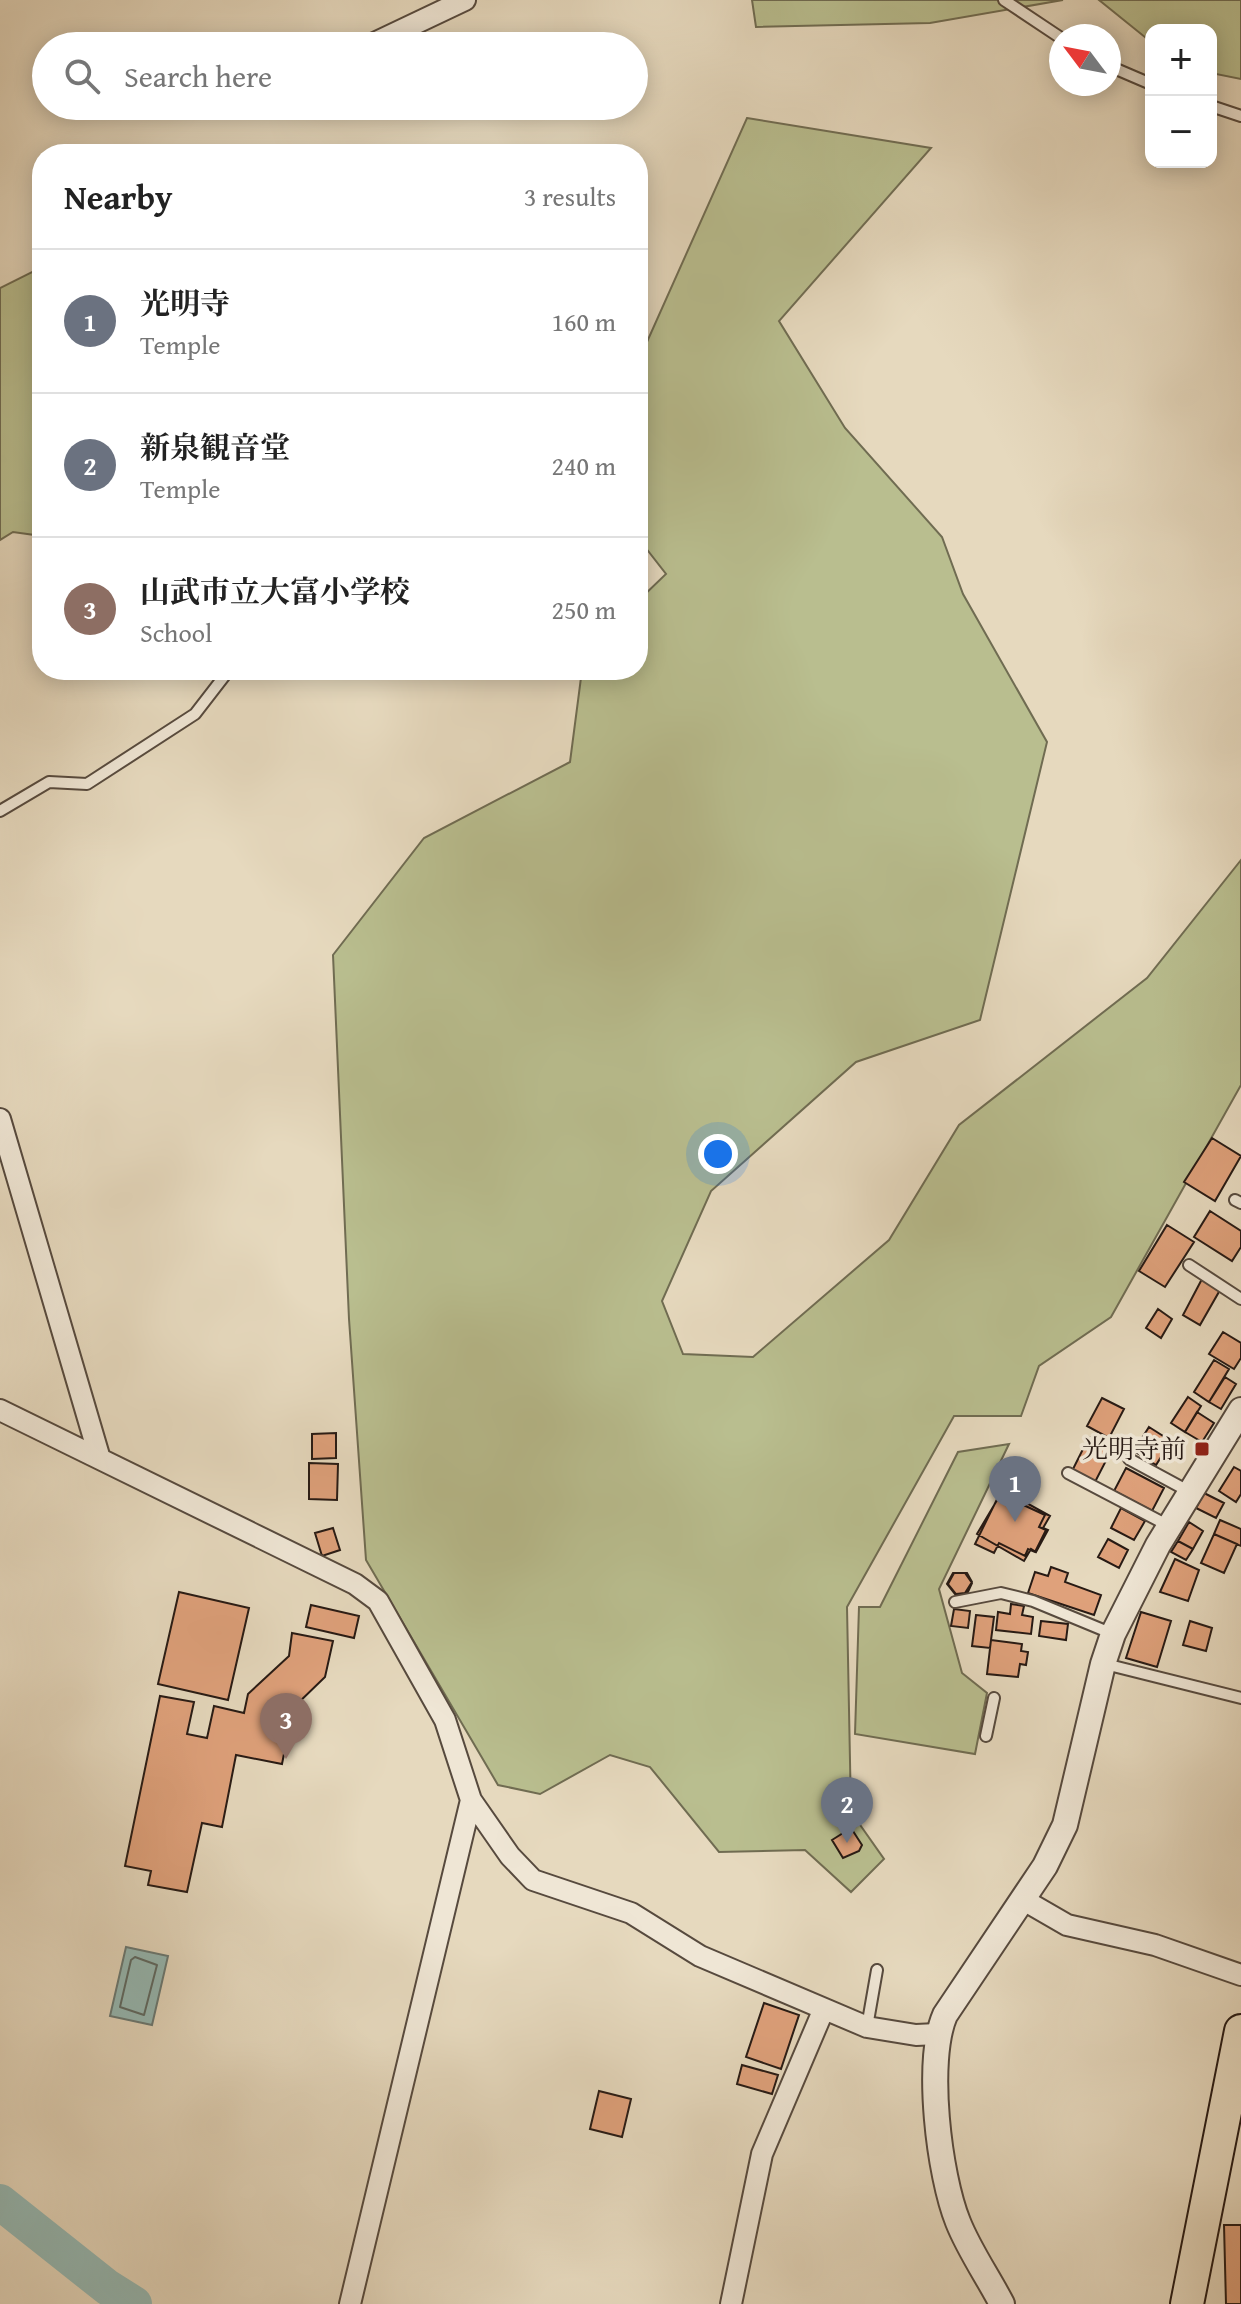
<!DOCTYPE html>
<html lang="en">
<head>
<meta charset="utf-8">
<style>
	:root { --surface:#fff; --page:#f2f2f2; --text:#222; --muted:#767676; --line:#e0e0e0; --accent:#8f2418 }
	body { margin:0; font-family:"Gentium Book Plus","Noto Serif JP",serif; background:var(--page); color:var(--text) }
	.controls { position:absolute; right:24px; top:24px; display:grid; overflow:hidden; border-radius:16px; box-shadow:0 4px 20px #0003 }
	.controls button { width:72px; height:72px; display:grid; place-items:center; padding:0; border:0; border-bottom:2px solid var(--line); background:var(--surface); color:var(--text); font:40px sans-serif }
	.compass { position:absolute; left:1049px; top:24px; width:72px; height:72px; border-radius:50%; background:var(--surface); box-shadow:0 4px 20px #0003; rotate:302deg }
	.you { position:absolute; left:718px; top:1154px; width:28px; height:28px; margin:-20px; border:6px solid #fff; border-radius:50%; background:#1a73e8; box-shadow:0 0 0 12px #1a73e833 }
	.badge { display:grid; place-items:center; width:52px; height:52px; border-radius:50%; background:var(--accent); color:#fff; font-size:26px; font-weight:700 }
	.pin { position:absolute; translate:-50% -66px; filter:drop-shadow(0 2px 4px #0008) }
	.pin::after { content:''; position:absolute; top:42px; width:28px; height:24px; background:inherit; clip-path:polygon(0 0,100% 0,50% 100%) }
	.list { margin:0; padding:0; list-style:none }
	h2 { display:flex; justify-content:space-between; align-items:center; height:104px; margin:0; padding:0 32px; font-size:34px }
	h2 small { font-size:26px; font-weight:400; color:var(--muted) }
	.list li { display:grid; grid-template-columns:52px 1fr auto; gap:24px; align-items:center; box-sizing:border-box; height:144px; padding:0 32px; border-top:2px solid var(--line) }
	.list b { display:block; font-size:30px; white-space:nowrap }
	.list p { margin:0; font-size:26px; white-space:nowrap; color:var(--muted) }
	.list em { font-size:26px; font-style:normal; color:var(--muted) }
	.icon { flex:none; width:44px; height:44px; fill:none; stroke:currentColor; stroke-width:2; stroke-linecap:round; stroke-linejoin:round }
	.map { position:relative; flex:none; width:1241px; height:2304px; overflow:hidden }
	.search { position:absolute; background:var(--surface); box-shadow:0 4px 20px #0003; left:32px; top:32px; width:616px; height:88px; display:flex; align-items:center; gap:20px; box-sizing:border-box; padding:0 28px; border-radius:44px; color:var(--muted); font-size:30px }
	.panel { position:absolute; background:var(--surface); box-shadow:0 4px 20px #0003; left:32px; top:144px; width:616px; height:536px; border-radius:32px }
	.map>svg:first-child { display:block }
	.green { fill:#b9be8f; stroke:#706c52; stroke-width:2 }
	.water { fill:#96bab5; stroke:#6a7a75; stroke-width:2 }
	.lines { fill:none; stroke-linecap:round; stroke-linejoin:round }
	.shore { stroke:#5e6a64; stroke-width:2 }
	.river { stroke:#96bab5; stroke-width:36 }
	.building { fill:#dfa17b; stroke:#271a14; stroke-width:2 }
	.service-casing { stroke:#574a3e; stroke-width:14 }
	.minor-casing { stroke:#574a3e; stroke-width:24 }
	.tertiary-casing { stroke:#574a3e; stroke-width:28 }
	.trunk-casing { stroke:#271a14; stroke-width:36 }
	.service { stroke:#efe6d5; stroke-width:10 }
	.minor { stroke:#efe6d5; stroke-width:20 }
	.tertiary { stroke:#efe6d5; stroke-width:24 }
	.trunk { stroke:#e6d9be; stroke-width:32 }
	.poi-dot { fill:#8f2418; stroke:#efe6d5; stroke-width:3 }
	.labels { text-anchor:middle; stroke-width:7; stroke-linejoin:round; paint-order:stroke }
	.poi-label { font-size:26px; fill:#271a14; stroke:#efe6d5; text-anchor:end }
</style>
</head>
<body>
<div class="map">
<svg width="1241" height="2304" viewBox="0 0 1241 2304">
	<rect width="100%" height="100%" fill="#e6d9be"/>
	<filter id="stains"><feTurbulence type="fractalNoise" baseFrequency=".0025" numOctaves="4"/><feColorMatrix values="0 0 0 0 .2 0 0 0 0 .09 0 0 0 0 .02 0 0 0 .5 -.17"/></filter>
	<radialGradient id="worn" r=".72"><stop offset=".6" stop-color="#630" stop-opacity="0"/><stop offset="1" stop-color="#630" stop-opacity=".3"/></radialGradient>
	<path class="green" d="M752,0h311l-133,23 -174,4z
		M1099,0h142v79l-30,-6v-43h-60v12z
		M747,118l184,30 -152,173 66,107 97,109 21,57 84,148 -67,278 -124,42 -145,129 -49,110 21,53 70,3 136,-117 70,-115 188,-147 94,-118v225l-130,232 -72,49 -18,50h-67l-107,191 4,205 33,47 -33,33 -46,-42 -86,2 -69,-85 -40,-12 -70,39 -42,-9 -132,-225 -17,-241 -16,-364 91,-117 146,-76 12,-92h56v-69l28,-27 -28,-36v-176z
		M42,267v269l-29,-4 -13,8v-252z
		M1009,1444l-70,145 23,84 25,20 -12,61 -120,-20 4,-127h21l78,-155z"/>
	<path class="water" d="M126,1947l42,9 -16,69 -42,-9z"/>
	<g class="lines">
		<path class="shore" d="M135,1957l22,8 -13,50 -24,-8 11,-47z"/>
		<path class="river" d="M0,2202l107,85 27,17"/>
	</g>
	<path class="building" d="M1212,1138l29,18 -26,45 -31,-19z
		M1210,1211l31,20v16l-9,14 -38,-24z
		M1167,1225l27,17 -29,45 -26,-16z
		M1202,1279l18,11 -20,35 -17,-10z
		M1158,1309l14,10 -11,19 -15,-10z
		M1223,1332l18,11v15l-7,11 -25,-15z
		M1214,1360l15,9 -20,33 -15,-10z
		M1225,1377l11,7 -15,25 -12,-7z
		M1188,1397l13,9 -16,26 -14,-9z
		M1102,1398l22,11 -15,29 -22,-12z
		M1197,1412l17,11 -12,19 -17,-10z
		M1149,1427l22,14 -15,24 -22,-14z
		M336,1433v25l-24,1v-25z
		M1089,1437l23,12 -17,33 -23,-11z
		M309,1463l29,1 -1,36 -28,-1z
		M1234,1467l7,4v23l-5,8 -17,-11z
		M1126,1468l38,20 -12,23 -38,-20z
		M1003,1487l19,10 -3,6 26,12 -6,12 7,3 -11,22 -7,-3 -3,7 -26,-13 -5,10 -19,-9z
		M1003,1490l47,26 -7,12 5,2 -12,22 -5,-3 -7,12 -47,-27z
		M1204,1493l20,10 -8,15 -20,-10z
		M1121,1508l24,13 -11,19 -23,-12z
		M1220,1520l21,9v17l-27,-12z
		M1189,1522l14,9 -10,18 -15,-8z
		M333,1528l7,22 -18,6 -7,-23z
		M1214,1534l23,10 -13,29 -23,-10z
		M1108,1539l20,11 -9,18 -21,-11z
		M1178,1541l15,8 -7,11 -15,-8z
		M1175,1559l24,11 -11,31 -28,-9z
		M1051,1567l17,6 -3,9 36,13 -7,20 -66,-22 7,-21 13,4z
		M953,1573h12l7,10 -5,11h-12l-8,-10z
		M954,1573h13l5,9 -7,11 -9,1 -8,-10z
		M179,1592l70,16 -21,92 -70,-16z
		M1011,1604l13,2 -2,9 11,2 -2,17 -35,-4 2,-18 12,2z
		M311,1605l48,11 -5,22 -48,-11z
		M954,1609l16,2 -2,17 -17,-2z
		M1141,1612l30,9 -14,46 -31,-9z
		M976,1615l18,2 -4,31 -18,-2z
		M1041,1621l27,3 -2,16 -27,-4z
		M1190,1621l22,7 -6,23 -23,-6z
		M292,1633l41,8 -8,36 -32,31 -11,56 -46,-9 -14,72 -20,-4 -15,69 -39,-7 3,-14 -26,-5 35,-170 34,6 -7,32 20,4 7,-32 30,7 4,-19 41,-38z
		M991,1640l31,4 -1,7 7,1 -2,13 -6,-1 -2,13 -31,-3z
		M851,1828l11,17 -3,6 -16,7 -11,-18z
		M764,2003l35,12 -18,54 -35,-12z
		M742,2065l36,10 -6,19 -35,-10z
		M599,2091l32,8 -9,38 -32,-8z
		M1224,2225h17v79h-15z"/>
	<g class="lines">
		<defs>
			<path id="service" d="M1004,0l57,38
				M1109,66l42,18
				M1211,106l30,10
				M0,811l49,-29 38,2 108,-70 34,-44
				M1235,1200l6,3
				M1189,1265l52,34
				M1129,1459l61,33
				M1068,1473l101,53
				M955,1602l46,-9 32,8 80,33
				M1105,1664l136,34
				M986,1736l8,-38
				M867,2027l10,-57"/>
			<path id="minor" d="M368,46l97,-46
				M0,1119l100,340
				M0,1410l355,174 23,17 67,119 26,80 39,56 23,24 98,33 69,43 167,71 49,8 21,-1
				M1022,1899l45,26 88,20 86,30
				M350,2304l121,-504
				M731,2304l31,-150 61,-143"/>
			<path id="tertiary" d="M1002,2304c-14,-27 -33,-54 -44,-82 -19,-47 -33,-161 -13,-207l100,-149 20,-41 38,-161 10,-30 45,-89 83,-135"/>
			<path id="trunk" d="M1187,2304l54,-273"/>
		</defs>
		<use href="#service" class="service-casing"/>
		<use href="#minor" class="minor-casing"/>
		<use href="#tertiary" class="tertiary-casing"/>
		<use href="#trunk" class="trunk-casing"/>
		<use href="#service" class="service"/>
		<use href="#minor" class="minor"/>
		<use href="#tertiary" class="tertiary"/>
		<use href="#trunk" class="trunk"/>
	</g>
	<rect class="poi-dot" x="1194" y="1441" width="16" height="16" rx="4"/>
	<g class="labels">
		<g class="poi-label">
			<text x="1186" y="1458">光明寺前</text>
		</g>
	</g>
	<rect width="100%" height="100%" filter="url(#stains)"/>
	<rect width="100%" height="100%" fill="url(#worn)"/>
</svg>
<div class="controls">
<button>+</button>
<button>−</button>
</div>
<svg class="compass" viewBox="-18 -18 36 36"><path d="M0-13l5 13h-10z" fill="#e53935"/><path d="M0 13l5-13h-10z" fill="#767676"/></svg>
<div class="you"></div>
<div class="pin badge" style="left:1015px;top:1522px;background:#6b7280">1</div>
<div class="pin badge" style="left:847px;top:1843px;background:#6b7280">2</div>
<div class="pin badge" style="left:286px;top:1759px;background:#8d6e63">3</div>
<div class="search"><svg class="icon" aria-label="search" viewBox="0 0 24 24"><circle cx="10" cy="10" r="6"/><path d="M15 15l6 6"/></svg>Search here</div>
<section class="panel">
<h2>Nearby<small>3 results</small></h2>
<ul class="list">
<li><span class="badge" style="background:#6b7280">1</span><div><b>光明寺</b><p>Temple</p></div><em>160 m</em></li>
<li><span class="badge" style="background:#6b7280">2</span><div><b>新泉観音堂</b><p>Temple</p></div><em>240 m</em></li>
<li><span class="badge" style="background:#8d6e63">3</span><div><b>山武市立大富小学校</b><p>School</p></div><em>250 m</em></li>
</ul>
</section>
</div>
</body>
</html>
